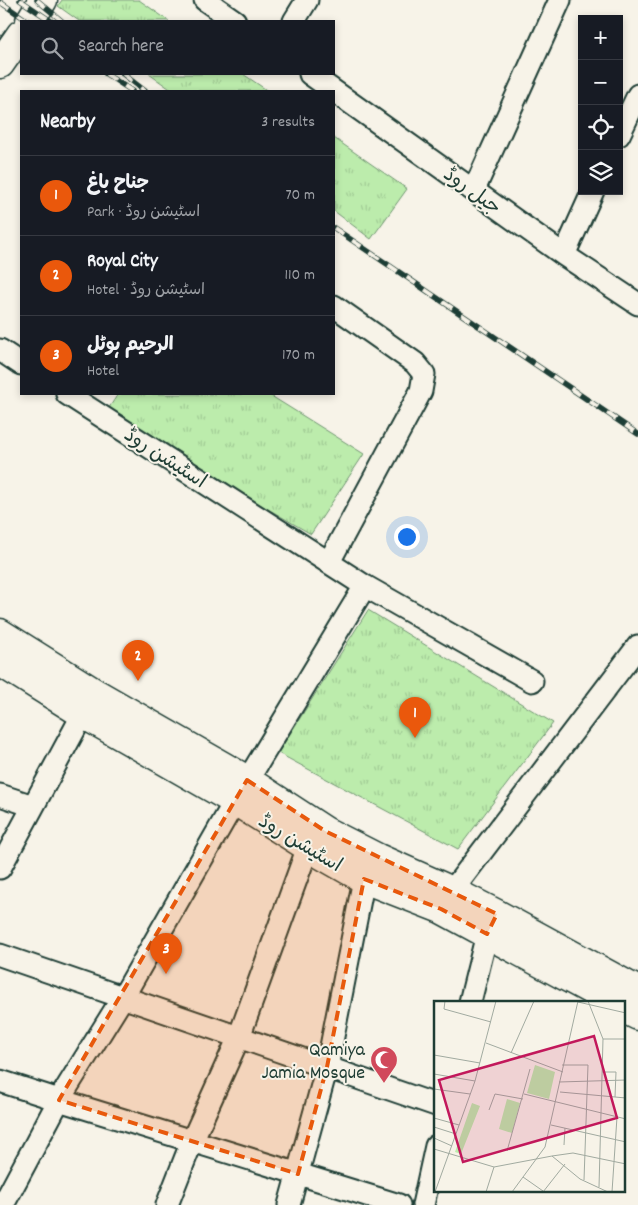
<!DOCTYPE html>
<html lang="en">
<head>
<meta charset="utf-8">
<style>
	:root { --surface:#171b24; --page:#20242c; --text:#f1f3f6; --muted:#9ea1a6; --line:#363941; --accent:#ea580c }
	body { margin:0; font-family:Dekko,"Playpen Sans Arabic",sans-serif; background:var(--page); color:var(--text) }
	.controls { position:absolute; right:15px; top:15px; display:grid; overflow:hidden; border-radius:0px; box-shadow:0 2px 8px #0003 }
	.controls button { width:45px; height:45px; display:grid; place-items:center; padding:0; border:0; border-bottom:1px solid var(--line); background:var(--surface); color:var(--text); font:25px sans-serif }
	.you { position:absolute; left:406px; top:536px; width:18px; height:18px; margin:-12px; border:4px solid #fff; border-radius:50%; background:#1a73e8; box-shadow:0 0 0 8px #1a73e833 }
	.badge { display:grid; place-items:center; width:32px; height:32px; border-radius:50%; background:var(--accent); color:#fff; font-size:16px; font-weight:700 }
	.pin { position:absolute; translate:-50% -41px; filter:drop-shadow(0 1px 2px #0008) }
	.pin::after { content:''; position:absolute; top:26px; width:18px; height:15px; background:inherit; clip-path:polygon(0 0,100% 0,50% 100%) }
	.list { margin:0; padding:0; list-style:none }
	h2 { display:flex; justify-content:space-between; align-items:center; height:65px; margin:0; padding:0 20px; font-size:21px }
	h2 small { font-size:16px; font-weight:400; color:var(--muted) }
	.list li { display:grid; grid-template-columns:32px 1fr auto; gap:15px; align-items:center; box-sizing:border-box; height:80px; padding:0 20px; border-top:1px solid var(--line) }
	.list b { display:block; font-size:19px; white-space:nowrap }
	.list p { margin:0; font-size:16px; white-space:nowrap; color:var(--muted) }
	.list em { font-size:16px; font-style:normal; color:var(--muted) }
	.icon { flex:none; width:28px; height:28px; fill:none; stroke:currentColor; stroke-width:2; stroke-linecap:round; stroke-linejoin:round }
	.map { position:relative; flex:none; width:638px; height:1205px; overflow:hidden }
	.search { position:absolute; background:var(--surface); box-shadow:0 2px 8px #0003; left:20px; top:20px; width:315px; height:55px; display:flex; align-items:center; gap:12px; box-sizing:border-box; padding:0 18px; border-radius:0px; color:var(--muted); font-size:19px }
	.panel { position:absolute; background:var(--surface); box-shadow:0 2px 8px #0003; left:20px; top:90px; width:315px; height:305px; border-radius:0px }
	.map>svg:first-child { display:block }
	.grass { fill:url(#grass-tufts); stroke:#6e9470 }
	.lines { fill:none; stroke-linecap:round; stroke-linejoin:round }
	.street-casing { stroke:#1f3d34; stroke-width:25 }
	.secondary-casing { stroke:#1f3d34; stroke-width:31 }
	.primary-casing { stroke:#1f3d34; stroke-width:31 }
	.street { stroke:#f7f3e8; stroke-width:21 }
	.secondary { stroke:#f7f3e8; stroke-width:28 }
	.primary { stroke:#f7f3e8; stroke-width:28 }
	.rail-casing { stroke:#1f3d34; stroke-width:5.5 }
	.rail { stroke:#f7f3e8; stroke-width:4; stroke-dasharray:11; stroke-linecap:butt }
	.marked { fill:#e8590c; fill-opacity:0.2; stroke:#e8590c; stroke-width:4; stroke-dasharray:10 6; stroke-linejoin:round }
	.labels { text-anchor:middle; stroke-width:4; stroke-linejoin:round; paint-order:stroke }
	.street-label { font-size:20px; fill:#1f3d34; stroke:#f7f3e8 }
	.poi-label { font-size:20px; fill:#1f3d34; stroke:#f7f3e8; text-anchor:end }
	.inset-road { fill:none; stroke:#a1aaa0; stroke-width:1 }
	.view { fill:#c2185b; fill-opacity:0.15; stroke:#c2185b; stroke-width:2.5 }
	.inset-edge { fill:none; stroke:#1f3d34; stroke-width:2.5 }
</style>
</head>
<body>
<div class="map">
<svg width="638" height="1205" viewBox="0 0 638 1205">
	<defs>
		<pattern id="grass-tufts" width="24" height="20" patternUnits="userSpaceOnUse" patternTransform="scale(1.25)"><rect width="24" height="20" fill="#bcecac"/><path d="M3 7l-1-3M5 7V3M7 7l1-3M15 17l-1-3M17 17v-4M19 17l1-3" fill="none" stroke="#a1cb95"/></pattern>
	</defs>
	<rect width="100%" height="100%" fill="#f7f3e8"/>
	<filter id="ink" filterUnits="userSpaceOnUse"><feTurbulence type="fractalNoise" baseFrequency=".02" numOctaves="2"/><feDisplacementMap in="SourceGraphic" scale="10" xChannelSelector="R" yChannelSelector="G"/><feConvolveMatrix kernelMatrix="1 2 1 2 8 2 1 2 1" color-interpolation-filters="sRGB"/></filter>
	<g filter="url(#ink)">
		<path class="grass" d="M62,0h77l30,21h-90l-21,-15z
			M149,74h94l25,17h-95z
			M334,138l73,51 -36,50 -37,-28z
			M118,394h150l96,60 -53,80 -206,-120z
			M368,610l185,113 -95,126 -180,-96z"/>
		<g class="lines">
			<defs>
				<path id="street" d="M205,0l30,21
					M294,21l13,-21
					M310,74l254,181 74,49
					M619,135l19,-40
					M474,190l86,-190
					M564,255l29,-64
					M0,350l21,14
					M67,394l298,192 167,95
					M329,562l92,-171 3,-17 -9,-11 -81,-57
					M0,795l33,11
					M0,868l83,-154
					M445,903l7,-12 186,-245
					M0,955l436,150
					M470,1002l17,-68 6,-13
					M0,1081l59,19 340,105
					M3,1205l56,-105 64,-103 112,-196 130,-215
					M167,1205l25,-64 47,-104 69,-190
					M289,1205l38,-138 37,-188 8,-13
					M423,1205l13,-59"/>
				<path id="secondary" d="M30,21l13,-21
					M0,64l21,-30"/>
				<path id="primary" d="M0,633l97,61 150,86 78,51 53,27 74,33 45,23 141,77
					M0,662l83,52 152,87 73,46 56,32 77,30 172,93
					M624,1009l14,7"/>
			</defs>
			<use href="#street" class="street-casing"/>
			<use href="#secondary" class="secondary-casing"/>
			<use href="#primary" class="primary-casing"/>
			<use href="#street" class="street"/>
			<use href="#secondary" class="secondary"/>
			<use href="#primary" class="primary"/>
			<defs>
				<path id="rail" d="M20,0l31,21
					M37,0l25,21
					M0,2l28,19
					M106,74l26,17
					M123,74l22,17
					M334,228l304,206"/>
			</defs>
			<use href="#rail" class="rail-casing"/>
			<use href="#rail" class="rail"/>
		</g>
	</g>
	<path class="marked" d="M247,780l78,51 172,83 -10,20 -46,-25 -77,-30 -37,188 -29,107 -239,-74z"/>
	<defs>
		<symbol id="mosque-pin" viewBox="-11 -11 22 30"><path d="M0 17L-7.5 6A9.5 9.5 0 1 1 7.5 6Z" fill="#d1495b" stroke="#f7f3e8"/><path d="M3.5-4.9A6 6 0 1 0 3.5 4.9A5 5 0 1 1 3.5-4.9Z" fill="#fff"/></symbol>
	</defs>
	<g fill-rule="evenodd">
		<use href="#mosque-pin" x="368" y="1044" width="32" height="43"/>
	</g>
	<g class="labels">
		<g class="street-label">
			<text transform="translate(473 190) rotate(36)" y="7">جیل روڈ</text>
			<text transform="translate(166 457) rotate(33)" y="7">اسٹیشن روڈ</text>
			<text transform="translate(301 842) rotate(31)" y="7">اسٹیشن روڈ</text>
		</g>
		<g class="poi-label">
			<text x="365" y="1055">Qamiya<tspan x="365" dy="23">Jamia Mosque</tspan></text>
		</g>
	</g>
	<g transform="translate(434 1001)">
		<rect width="191" height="191" fill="#f7f3e8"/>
		<path d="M101,64l20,7 -6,27 -22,-6zM73,98l13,4 -8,30 -13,-4zM38,102l8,3 -19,48 -6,-2z" fill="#bcecac"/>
		<path class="inset-road" d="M11,0l-1,8 47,13M154,0l15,38 -4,148M144,1l48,11M169,38h23M52,42l77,29M77,52l23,-52M0,54l46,8M128,64h26l-4,115M168,71h14l-1,25M0,73l41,7M125,81l67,-2M0,88l36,5M126,91l66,6M90,93l102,25M55,109l6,-16 28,5M0,117l25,7M117,124l75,17M0,126l22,7M0,137l18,8M130,144l1,-17M0,148l60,18 58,-11 28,23 28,13M73,150l23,-82M118,155l21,-3 53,11M89,176l20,14M1,191l40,-111 21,-80M52,191l8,-25M78,191l33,-45 33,-146M109,191l22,-28M178,191l5,-75"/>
		<path class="view" d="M160,35l23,82 -154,44 -24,-82z"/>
		<rect width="191" height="191" class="inset-edge"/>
	</g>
</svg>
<div class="controls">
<button>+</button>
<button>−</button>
<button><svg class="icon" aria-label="locate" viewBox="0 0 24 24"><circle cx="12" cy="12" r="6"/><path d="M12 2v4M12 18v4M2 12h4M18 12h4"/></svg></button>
<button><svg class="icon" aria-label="layers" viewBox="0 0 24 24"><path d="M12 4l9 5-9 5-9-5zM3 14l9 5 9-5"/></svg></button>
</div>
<div class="you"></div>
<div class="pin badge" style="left:415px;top:738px">1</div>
<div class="pin badge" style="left:138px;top:681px">2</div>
<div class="pin badge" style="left:166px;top:974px">3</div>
<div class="search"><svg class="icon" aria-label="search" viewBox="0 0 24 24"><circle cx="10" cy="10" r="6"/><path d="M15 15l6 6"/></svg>Search here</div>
<section class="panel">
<h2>Nearby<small>3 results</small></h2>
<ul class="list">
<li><span class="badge">1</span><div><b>جناح باغ</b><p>Park · اسٹیشن روڈ</p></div><em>70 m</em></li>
<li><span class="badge">2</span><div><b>Royal City</b><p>Hotel · اسٹیشن روڈ</p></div><em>110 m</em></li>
<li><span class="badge">3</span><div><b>الرحیم ہوٹل</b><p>Hotel</p></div><em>170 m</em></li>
</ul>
</section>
</div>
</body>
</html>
